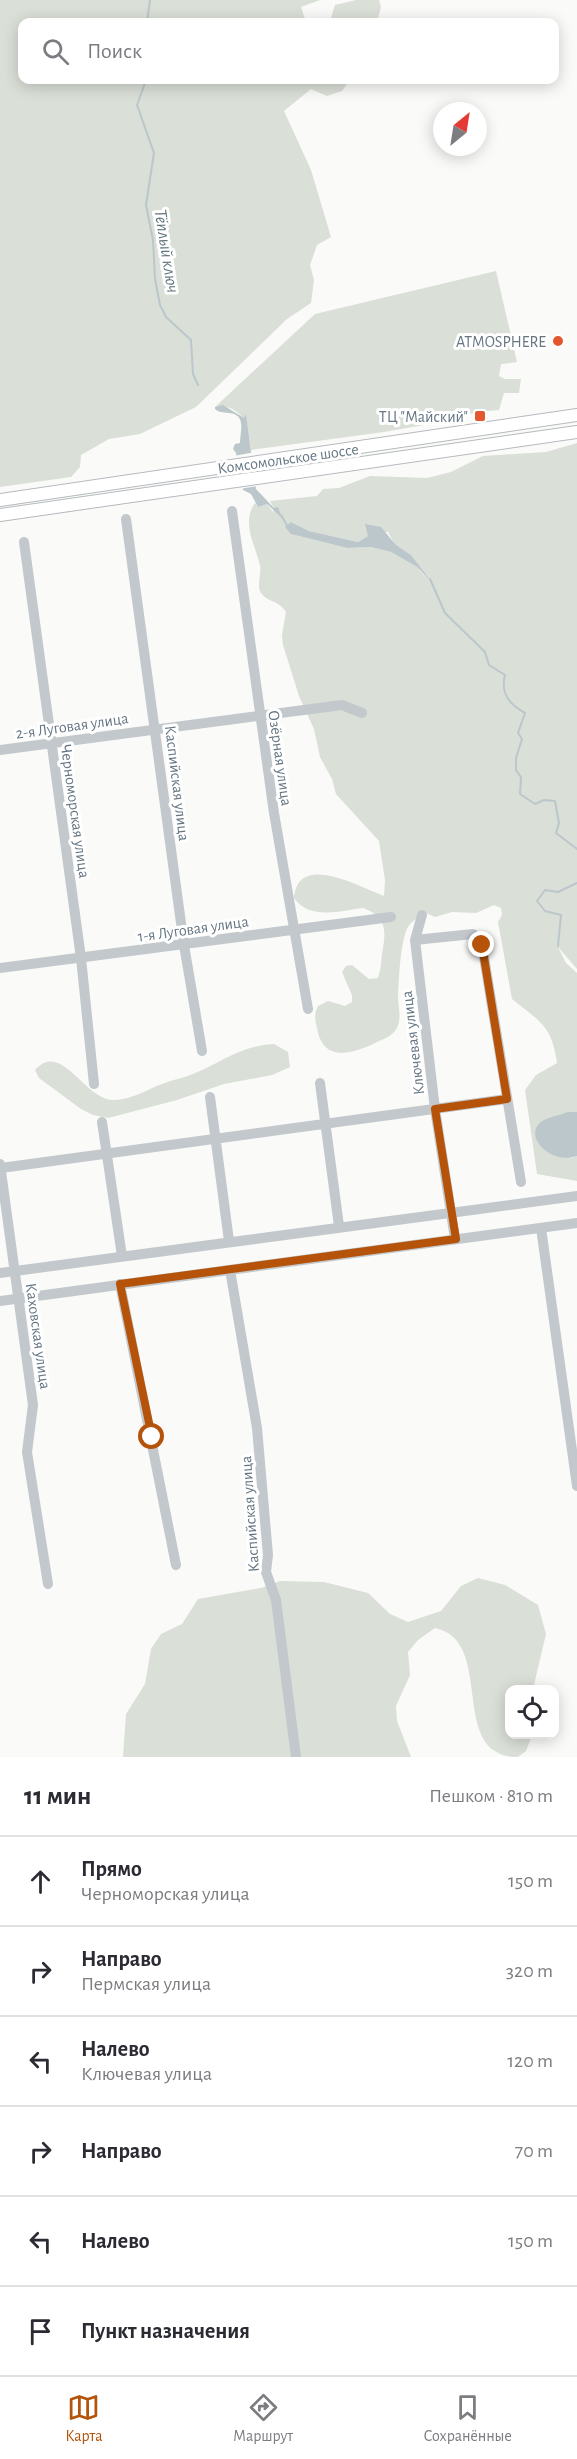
<!DOCTYPE html>
<html lang="ru">
<head>
<meta charset="utf-8">
<style>
	:root { --surface:#fff; --page:#f2f2f3; --text:#2b2b33; --muted:#7c7c81; --line:#e1e1e2; --accent:#b45309 }
	body { margin:0; font-family:"Alegreya Sans",sans-serif; background:var(--page); color:var(--text) }
	.controls { position:absolute; right:18px; bottom:18px; display:grid; overflow:hidden; border-radius:12px; box-shadow:0 3px 15px #0003 }
	.controls button { width:54px; height:54px; display:grid; place-items:center; padding:0; border:0; border-bottom:2px solid var(--line); background:var(--surface); color:var(--text); font:30px sans-serif }
	.compass { position:absolute; left:433px; top:102px; width:54px; height:54px; border-radius:50%; background:var(--surface); box-shadow:0 3px 15px #0003; rotate:30deg }
	.stop { position:absolute; width:18px; height:18px; margin:-14px; border:4px solid #b45309; border-radius:50%; background:#fff }
	.stop.end { background:#b45309; border-color:#fff; box-shadow:0 2px 6px #0008 }
	.list { margin:0; padding:0; list-style:none }
	h2 { display:flex; justify-content:space-between; align-items:center; height:78px; margin:0; padding:0 24px; font-size:26px }
	h2 small { font-size:20px; font-weight:400; color:var(--muted) }
	.list li { display:grid; grid-template-columns:39px 1fr auto; gap:18px; align-items:center; box-sizing:border-box; height:90px; padding:0 24px; border-top:2px solid var(--line) }
	.list b { display:block; font-size:22px; white-space:nowrap }
	.list p { margin:0; font-size:20px; white-space:nowrap; color:var(--muted) }
	.list em { font-size:20px; font-style:normal; color:var(--muted) }
	.icon { flex:none; width:33px; height:33px; fill:none; stroke:currentColor; stroke-width:2; stroke-linecap:round; stroke-linejoin:round }
	.map { position:relative; flex:none; width:577px; height:1757px; overflow:hidden }
	.search { position:absolute; background:var(--surface); box-shadow:0 3px 15px #0003; left:18px; right:18px; top:18px; height:66px; display:flex; align-items:center; gap:15px; box-sizing:border-box; padding:0 21px; border-radius:12px; color:var(--muted); font-size:22px }
	.sheet { height:618px; background:var(--surface) }
	nav { display:flex; justify-content:space-around; align-items:center; box-sizing:border-box; height:84px; border-top:2px solid var(--line); background:var(--surface); font-size:16px; color:var(--muted) }
	nav a { display:grid; justify-items:center; gap:3px }
	nav .on { color:var(--accent) }
	.map>svg:first-child { display:block }
	.green { fill:#dadfd7; fill-rule:evenodd }
	.water { fill:#bbc7cb }
	.pier { fill:#fafaf8 }
	.lines { fill:none; stroke-linecap:round; stroke-linejoin:round }
	.stream { stroke:#bbc7cb; stroke-width:2 }
	.major-casing { stroke:#b5babe; stroke-width:14 }
	.minor { stroke:#c3c8cc; stroke-width:10 }
	.major { stroke:#fff; stroke-width:12 }
	.route { stroke:#b45309; stroke-width:8 }
	.poi-dot { fill:#e4572e; stroke:#fff; stroke-width:2 }
	.labels { text-anchor:middle; stroke-width:6; stroke-linejoin:round; paint-order:stroke }
	.poi-label { font-size:16px; fill:#657683; stroke:#fff; text-anchor:end }
	.street-label { font-size:16px; fill:#657683; stroke:#fff }
	.water-label { font-size:18px; font-style:italic; fill:#60757c; stroke:#fff }
</style>
</head>
<body>
<div class="map">
<svg width="577" height="1757" viewBox="0 0 577 1757">
	<rect width="100%" height="100%" fill="#fafaf8"/>
	<path class="green" d="M0,0h320l-19,7 4,12 26,-1 4,-13 21,-5h23l2,7 -4,15h-355v58h328l-8,11 -15,5 -16,-7 -27,22 27,59 20,67 -14,8 -7,20 4,15 -3,23 -24,16 -91,88 -56,27 -31,5 -28,16 -1,12 -9,10 -71,10z
		M496,271l21,91 -16,2 -2,12 6,3h16l-2,14h-15l-5,17 -25,2 -10,6 -80,14 -133,18 -5,-34 -2,3c-7,-9 -18,-15 -29,-12l100,-93z
		M577,443v526l-19,-22 8,16 11,10v139l-36,10 30,36 6,-2v25l-40,-7 -12,-84 11,-15 21,-12c-5,-38 -18,-42 -45,-64l-14,-77 4,-7 -1,-7 -7,-3 -18,8 -24,-1 -17,5 -9,-4c-7,4 -17,9 -20,18 -6,18 -7,45 -8,64 0,13 5,25 -3,36 -5,6 -14,9 -20,12 -23,11 -52,20 -58,-15 -2,-8 -3,-14 1,-22l10,-5 17,5 7,-4v-7l-10,-23 4,-6 6,-1 17,14 9,-1c3,-8 3,-16 4,-24 4,-22 6,-37 -19,-46 -23,3 -54,12 -69,-10 4,-47 67,-10 90,-2l1,-16 -6,-39 -43,-47 -4,-15 -12,-22 -6,-28 -15,-33 -16,-51 -1,-10 4,-23c-6,-11 -19,-10 -25,-19 -5,-7 1,-20 -1,-28 -5,-20 -19,-43 -5,-62l3,4 9,-3 6,8 1,-4 -4,-7 47,-5 6,-7 16,-1 31,-12 57,2 24,-6 32,-16 63,-4zM291,522l18,9 49,11 10,-6v-3l20,-1 7,13 16,10 15,23 -9,-11 -26,-15 -20,-5 -24,1 -56,-14z
		M274,1044l14,8 2,15 -18,8 -48,9 -47,16 -69,18 -15,-3 -12,-6 -42,-31 -4,-8c27,-31 50,32 80,30 18,-1 31,-10 47,-16 10,-4 21,-6 31,-10 30,-12 47,-28 81,-30z
		M478,1578l27,7 33,20 8,29 -13,55 -23,1v44l22,1 -6,16 -8,6c-72,0 -21,-116 -83,-129l-17,12 -10,12 2,23 -14,31 1,15 14,36h-288l3,-43 19,-30 6,-35 10,-15 21,-10 16,-25 63,-11 19,-7 44,1 44,11 22,21 18,8 33,-11 20,-25z"/>
	<path class="water" d="M223,405l21,13 2,-4 10,75 18,19 4,-1 4,11 -15,-14 -9,3 -7,-13 -8,-4 -7,-37 -3,-4 2,-5 5,-1c0,-12 7,-28 -11,-30 -7,-1 -9,0 -14,-4v-2z
		M291,522l18,9 49,11 10,-6 -3,-12 16,3 15,18 15,10 19,25 -13,-13 -26,-15 -20,-5 -24,1 -56,-14 -6,-7z
		M568,1112h9v44c-27,9 -54,-20 -36,-34 7,-5 19,-7 27,-10z"/>
	<path class="pier" d="M255,452l3,34 -19,3 -5,-33z"/>
	<g class="lines">
		<path class="stream" d="M147,22l3,-22
			M146,80l-9,25 17,48 -8,52 7,35 2,39 5,26 6,12 25,23 2,34 5,11
			M281,515l7,12
			M430,579l15,34 40,39 4,13 16,10c-5,19 5,30 20,38l-7,20 4,6 -6,19v12l5,7 -1,17 15,10 9,-4 11,1 4,22 -3,10 21,16
			M558,946l3,-31 -16,-4 -8,-10 8,-11 13,2 19,-9"/>
		<defs>
			<path id="major" d="M0,500l577,-85
				M0,515l577,-83"/>
		</defs>
		<use href="#major" class="major-casing"/>
		<path class="minor" d="M232,511l42,302 34,196
			M126,519l58,426 18,106
			M24,542l57,416 13,126
			M0,750l342,-45 20,8
			M422,915l-7,25 20,169 20,130
			M415,940l58,-6 9,11 39,237
			M0,968l391,-51
			M320,1083l19,143
			M210,1097l19,144
			M102,1122l20,134
			M0,1164l33,241 -6,47 21,132
			M1,1168l506,-69
			M541,1228l36,258
			M230,1270l27,158 11,127 -2,17 10,28 20,157
			M0,1273l577,-77
			M120,1284l56,281
			M0,1301l577,-78"/>
		<use href="#major" class="major"/>
	</g>
	<g class="lines">
		<path class="route" d="M152,1437l-32,-153 336,-45 -21,-130 72,-10 -25,-154"/>
	</g>
	<g class="poi-dot">
		<circle cx="558" cy="341" r="6"/>
		<rect x="474" y="410" width="12" height="12" rx="3"/>
	</g>
	<g class="labels">
		<g class="poi-label">
			<text x="546" y="347">ATMOSPHERE</text>
			<text x="468" y="422">ТЦ "Майский"</text>
		</g>
		<g class="street-label">
			<text transform="translate(288 458) rotate(-8)" y="6">Комсомольское шоссе</text>
			<text transform="translate(72 725) rotate(-8)" y="6">2-я Луговая улица</text>
			<text transform="translate(281 758) rotate(82)" y="6">Озёрная улица</text>
			<text transform="translate(178 783) rotate(83)" y="6">Каспийская улица</text>
			<text transform="translate(76 811) rotate(82)" y="6">Черноморская улица</text>
			<text transform="translate(193 928) rotate(-8)" y="6">1-я Луговая улица</text>
			<text transform="translate(412 1043) rotate(-97)" y="6">Ключевая улица</text>
			<text transform="translate(39 1336) rotate(82)" y="6">Каховская улица</text>
			<text transform="translate(249 1514) rotate(-94)" y="6">Каспийская улица</text>
		</g>
		<g class="water-label">
			<text transform="translate(167 251) rotate(81)" y="6">Тёплый ключ</text>
		</g>
	</g>
</svg>
<div class="controls">
<button><svg class="icon" aria-label="locate" viewBox="0 0 24 24"><circle cx="12" cy="12" r="6"/><path d="M12 2v4M12 18v4M2 12h4M18 12h4"/></svg></button>
</div>
<svg class="compass" viewBox="-18 -18 36 36"><path d="M0-13l5 13h-10z" fill="#e53935"/><path d="M0 13l5-13h-10z" fill="#7c7c81"/></svg>
<div class="stop" style="left:152px;top:1437px"></div>
<div class="stop end" style="left:482px;top:945px"></div>
<div class="search"><svg class="icon" aria-label="search" viewBox="0 0 24 24"><circle cx="10" cy="10" r="6"/><path d="M15 15l6 6"/></svg>Поиск</div>
</div>
<section class="sheet">
<h2>11 мин<small>Пешком · 810 m</small></h2>
<ul class="list">
<li><svg class="icon" aria-label="ahead" viewBox="0 0 24 24"><path d="M12 20V5M6 11l6-6 6 6"/></svg><div><b>Прямо</b><p>Черноморская улица</p></div><em>150 m</em></li>
<li><svg class="icon" aria-label="right" viewBox="0 0 24 24"><path d="M7 20v-9h11M14 6l5 5-5 5"/></svg><div><b>Направо</b><p>Пермская улица</p></div><em>320 m</em></li>
<li><svg class="icon" aria-label="left" viewBox="0 0 24 24"><path d="M17 20v-9H6M10 6l-5 5 5 5"/></svg><div><b>Налево</b><p>Ключевая улица</p></div><em>120 m</em></li>
<li><svg class="icon" aria-label="right" viewBox="0 0 24 24"><path d="M7 20v-9h11M14 6l5 5-5 5"/></svg><div><b>Направо</b></div><em>70 m</em></li>
<li><svg class="icon" aria-label="left" viewBox="0 0 24 24"><path d="M17 20v-9H6M10 6l-5 5 5 5"/></svg><div><b>Налево</b></div><em>150 m</em></li>
<li><svg class="icon" aria-label="arrive" viewBox="0 0 24 24"><path d="M6 21V4h12l-3 4 3 4H6"/></svg><div><b>Пункт назначения</b></div></li>
</ul>
</section>
<nav>
<a class="on"><svg class="icon" aria-label="map" viewBox="0 0 24 24"><path d="M3 6l6-2 6 2 6-2v14l-6 2-6-2-6 2zM9 4v14M15 6v14"/></svg>Карта</a>
<a><svg class="icon" aria-label="directions" viewBox="0 0 24 24"><path d="M12 3l9 9-9 9-9-9zM9 14v-3h6M13 9l2 2-2 2"/></svg>Маршрут</a>
<a><svg class="icon" aria-label="saved" viewBox="0 0 24 24"><path d="M7 4h10v16l-5-4-5 4z"/></svg>Сохранённые</a>
</nav>
</body>
</html>
